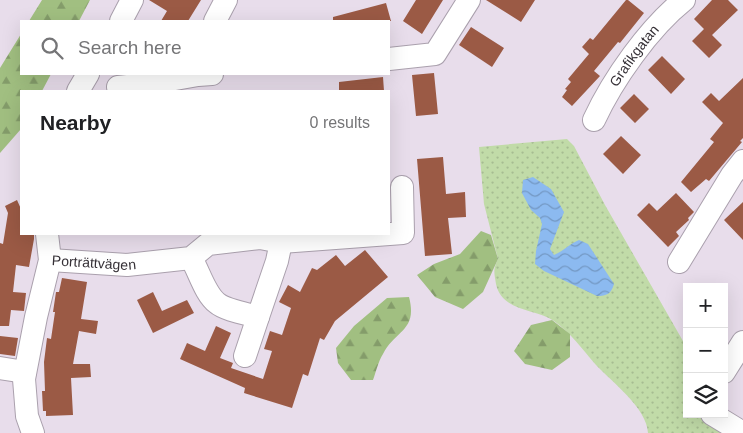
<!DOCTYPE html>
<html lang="en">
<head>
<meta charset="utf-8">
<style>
	:root { --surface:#fff; --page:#f2f2f2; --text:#202124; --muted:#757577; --line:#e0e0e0 }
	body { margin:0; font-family:Helvetica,sans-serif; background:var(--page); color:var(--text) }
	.controls { position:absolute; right:15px; bottom:15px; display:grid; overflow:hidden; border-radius:0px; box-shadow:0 5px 20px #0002 }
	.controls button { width:45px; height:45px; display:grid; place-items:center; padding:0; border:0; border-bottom:1px solid var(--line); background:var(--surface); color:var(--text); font:25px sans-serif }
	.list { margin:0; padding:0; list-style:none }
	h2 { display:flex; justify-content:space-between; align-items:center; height:65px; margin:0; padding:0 20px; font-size:21px }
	h2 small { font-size:16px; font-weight:400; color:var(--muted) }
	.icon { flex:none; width:28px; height:28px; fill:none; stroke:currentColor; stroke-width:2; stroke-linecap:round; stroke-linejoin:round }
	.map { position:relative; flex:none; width:743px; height:433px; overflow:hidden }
	.search { position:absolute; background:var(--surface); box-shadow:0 5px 20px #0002; left:20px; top:20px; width:370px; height:55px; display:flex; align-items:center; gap:12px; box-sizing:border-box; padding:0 18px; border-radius:0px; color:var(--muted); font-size:19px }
	.panel { position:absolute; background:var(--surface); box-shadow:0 5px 20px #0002; left:20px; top:90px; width:370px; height:145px; border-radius:0px }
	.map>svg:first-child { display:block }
	.grass { fill:url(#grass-dots) }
	.forest { fill:url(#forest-firs) }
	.water { fill:url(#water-waves) }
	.building { fill:#9b5a45 }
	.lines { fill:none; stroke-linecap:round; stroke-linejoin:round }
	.minor-casing { stroke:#aaa0ad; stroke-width:24 }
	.minor { stroke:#fff; stroke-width:22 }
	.labels { text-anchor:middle; stroke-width:5; stroke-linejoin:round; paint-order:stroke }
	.street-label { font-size:14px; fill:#353036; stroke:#f5eaf8 }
</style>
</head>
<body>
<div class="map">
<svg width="743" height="433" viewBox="0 0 743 433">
	<defs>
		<pattern id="grass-dots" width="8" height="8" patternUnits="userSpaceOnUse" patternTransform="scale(1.25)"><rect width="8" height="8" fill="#c1dba8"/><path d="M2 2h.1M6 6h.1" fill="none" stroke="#a6bc91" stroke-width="1.8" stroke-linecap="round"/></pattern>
		<pattern id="forest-firs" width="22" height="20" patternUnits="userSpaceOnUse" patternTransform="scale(1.25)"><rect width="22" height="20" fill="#a1bf81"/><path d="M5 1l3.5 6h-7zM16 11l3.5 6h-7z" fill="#849c6a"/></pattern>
		<pattern id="water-waves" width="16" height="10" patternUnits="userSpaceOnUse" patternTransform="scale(1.25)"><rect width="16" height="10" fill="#8cbaf0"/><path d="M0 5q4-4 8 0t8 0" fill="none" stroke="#7398c3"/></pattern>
	</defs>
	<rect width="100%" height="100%" fill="#e8ddeb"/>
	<path class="grass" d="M567,139l7,7 31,59 82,143v66h36l10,19h-85c-1,-25 -36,-51 -52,-68 -14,-16 -25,-32 -42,-44 -19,-13 -52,-9 -58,-37 -2,-12 -3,-14 2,-25l-14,-55 -5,-57z"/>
	<path class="forest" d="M42,0h48l-11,21h-50z
		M21,34v40h30l-9,17h-21v38l-21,24v-85z
		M481,231l10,4 7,24 -15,33 -20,17 -28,-12 -18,-22 17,-11 26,-10z
		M409,297c9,34 -14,33 -26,57 -5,8 -7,18 -10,26h-22l-13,-17 -2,-15 18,-22 33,-28z
		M552,320l18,14v23l-18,13 -27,-6 -11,-13 17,-26z"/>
	<path class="water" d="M533,177l18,12 13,23 -14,37 4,6c10,-4 15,-11 25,-15l9,4 26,40c-3,10 -7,12 -17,12l-53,-25 -9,-7 1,-13 6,-27 -2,-6 -9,-8 -9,-17 1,-13z"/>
	<path class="building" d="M149,0h52l-13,21h-27l6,-10z
		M416,0h27l-21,34 -19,-13z
		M486,0h49l-14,22z
		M626,0h2l16,13 -24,30 -2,-1 -24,29 6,5 -28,30 -10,-9 5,-7 -2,-1 6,-7 -3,-3 21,-25 -7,-7 8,-9 3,2z
		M712,0h16l10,10 -26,25 10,10 -13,13 -17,-17 12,-12 -10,-10z
		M386,3l5,18h-58v-4z
		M471,27l33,21 -12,19 -33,-22z
		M662,56l23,23 -14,15 -23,-24z
		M434,73l4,41 -22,2 -4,-41z
		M383,77l1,14h-45v-9z
		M743,78v60l-3,3 2,1 -33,39 -3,-2 -15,13 -10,-10 33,-40 -4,-3 13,-16 -21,-21 9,-9 8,8z
		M634,94l15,15 -14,14 -15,-15z
		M621,136l20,19 -18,19 -20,-20z
		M443,157l3,37 19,-2 1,25 -18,1 4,36 -27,2 -8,-97z
		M676,193l18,19 -6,6 1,2 -13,12 3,4 -11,11 -31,-32 12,-12 8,8z
		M17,200l4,9v25h13v5l-5,28 -13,-2 -3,27 13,1 -2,18 -13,-1 -2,16h-9v-83l3,1 5,-31 -3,-7z
		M743,202v38l-19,-20z
		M365,250l23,27 -53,44 -11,19 -4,-2 -12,38 -5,-2 -11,34 -48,-15 1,-5 -65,-29 7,-16 18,8 11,-25 15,7 -11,25 13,5 -2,5 32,11 9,-28 -8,-2 6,-18 12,4 9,-27 -12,-6 9,-17 12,7 12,-24 5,2 19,-15 9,11z
		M62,278l25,4 -6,37 17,2 -2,13 -17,-3 -6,33h17l1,13 -20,1 2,37 -27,1v-5h-3l-1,-20h3l-1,-29 3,-24 4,1 4,-27h-2l3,-20h3z
		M153,292l9,19 25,-11 7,13 -41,20 -16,-33z
		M0,336l18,2 -3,18 -15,-2z"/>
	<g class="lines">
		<defs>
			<g id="minor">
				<path d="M121,21l11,-21"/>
				<path d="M215,21l11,-21"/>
				<path d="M389,59l46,-5 34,-54"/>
				<path d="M118,87l29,-3 51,-9 14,-1"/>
				<path d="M78,91l10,-17"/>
				<path id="s1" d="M594,120c19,-41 55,-92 90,-120"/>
				<path d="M191,258c8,13 14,36 26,45 8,7 31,11 41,14l19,-56 4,-19"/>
				<path id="s2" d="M50,260l77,5 64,-7 17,-14 52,-6 21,4 122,-9 -1,-46"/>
				<path d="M679,262l53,-87 11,-14"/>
				<path d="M245,356l13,-39"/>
				<path d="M0,368l25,4"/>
				<path d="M724,372l19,-30"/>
				<path d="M712,414l31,19"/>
				<path d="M33,433l-6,-17 -3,-37 12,-62 14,-57 -3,-26"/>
			</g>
		</defs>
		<use href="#minor" class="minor-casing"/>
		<use href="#minor" class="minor"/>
	</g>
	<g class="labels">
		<g class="street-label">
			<text dy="5" stroke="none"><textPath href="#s1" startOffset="76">Grafikgatan</textPath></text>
			<text dy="5" stroke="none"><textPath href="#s2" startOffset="44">Porträttvägen</textPath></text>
		</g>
	</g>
</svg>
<div class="controls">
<button>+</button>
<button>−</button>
<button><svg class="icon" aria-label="layers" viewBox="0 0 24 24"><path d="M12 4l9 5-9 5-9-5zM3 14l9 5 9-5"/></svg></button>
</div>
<div class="search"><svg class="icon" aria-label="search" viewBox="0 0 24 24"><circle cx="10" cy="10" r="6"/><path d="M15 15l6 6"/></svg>Search here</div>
<section class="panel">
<h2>Nearby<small>0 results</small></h2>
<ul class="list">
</ul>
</section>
</div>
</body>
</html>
